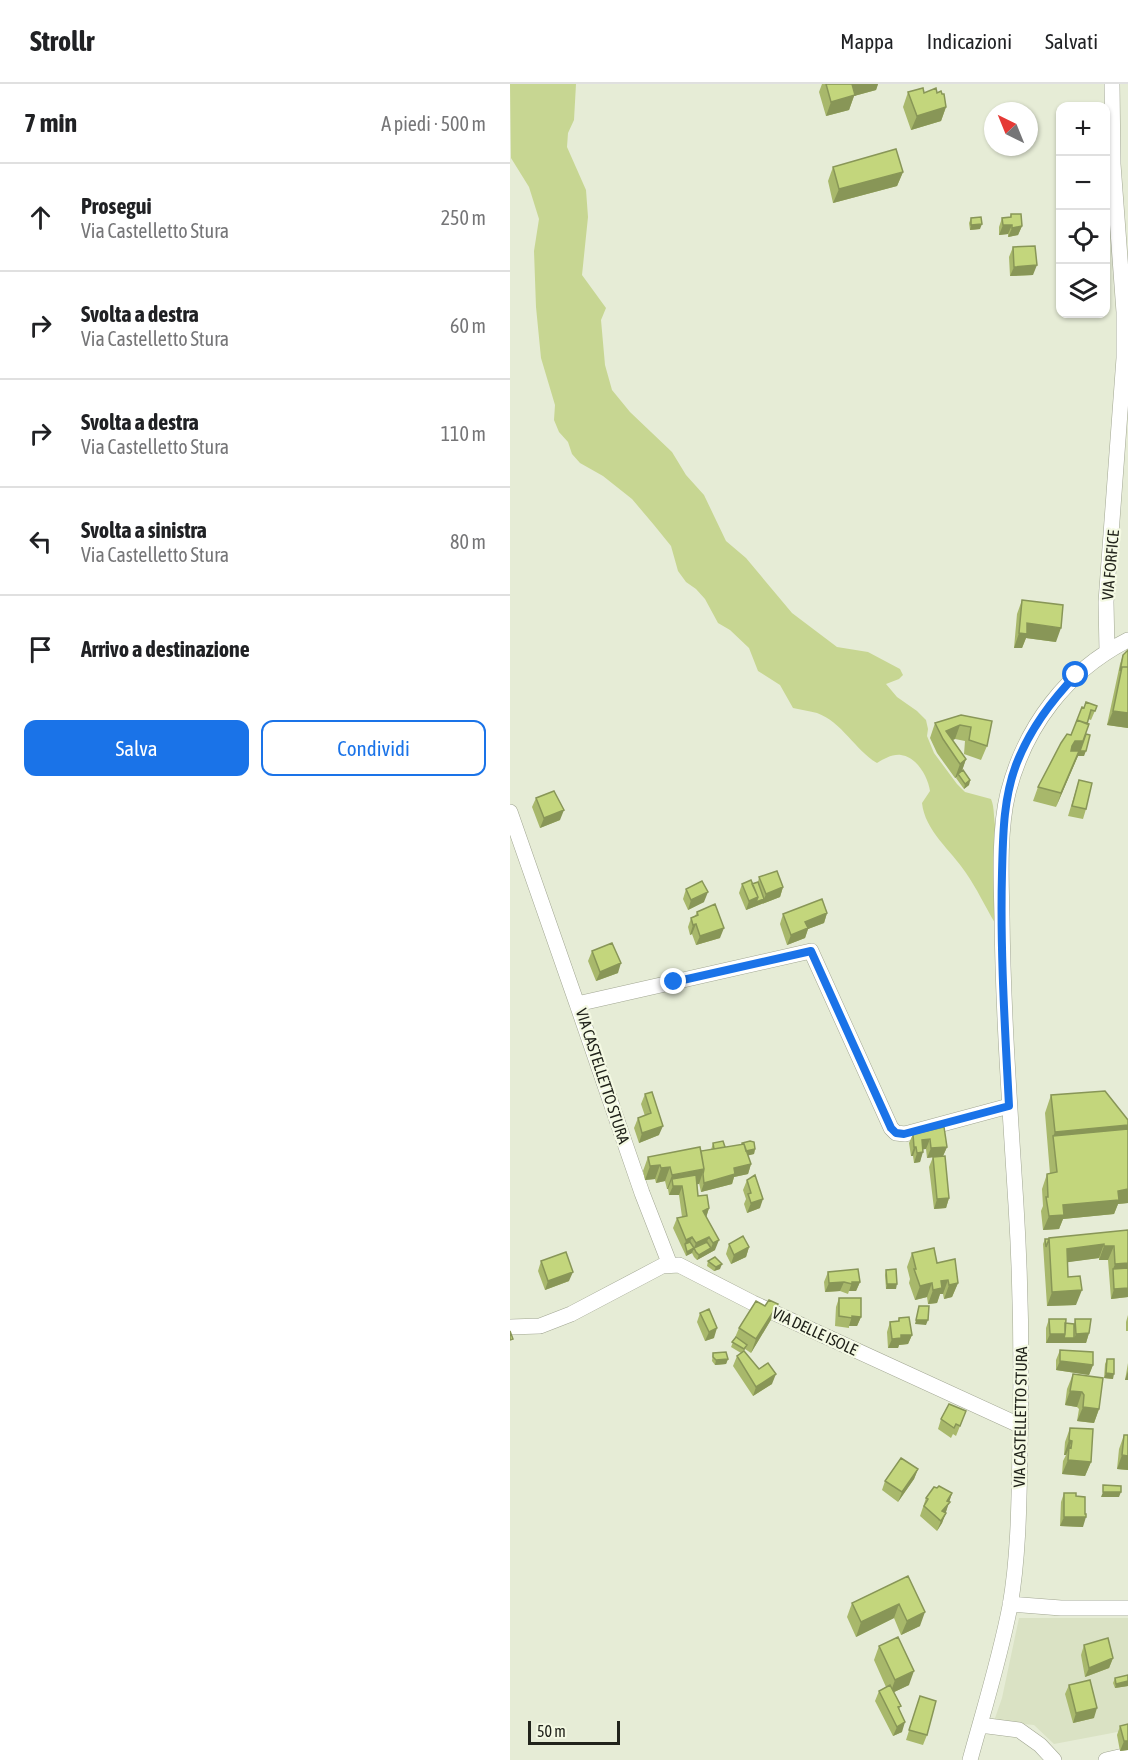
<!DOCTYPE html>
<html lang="it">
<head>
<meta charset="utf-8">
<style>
	:root { --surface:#fff; --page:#f2f2f2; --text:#202124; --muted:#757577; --line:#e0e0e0; --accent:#1a73e8 }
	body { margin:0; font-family:"Asap Condensed",sans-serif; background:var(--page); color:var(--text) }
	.controls { position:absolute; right:18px; top:18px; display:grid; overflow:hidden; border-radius:12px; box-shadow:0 2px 4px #0004 }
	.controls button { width:54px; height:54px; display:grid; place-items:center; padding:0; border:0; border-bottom:2px solid var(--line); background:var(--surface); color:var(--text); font:30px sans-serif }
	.compass { position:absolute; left:474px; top:18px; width:54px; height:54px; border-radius:50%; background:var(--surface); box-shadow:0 2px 4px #0004; rotate:317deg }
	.scale { position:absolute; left:18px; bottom:15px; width:92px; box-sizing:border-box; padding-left:6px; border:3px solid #21231b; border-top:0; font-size:16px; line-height:21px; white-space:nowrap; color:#21231b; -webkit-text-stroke:4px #f4f9e3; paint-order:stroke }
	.stop { position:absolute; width:18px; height:18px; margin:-14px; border:4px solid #1a73e8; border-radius:50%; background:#fff }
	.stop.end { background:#1a73e8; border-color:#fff; box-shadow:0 2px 6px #0008 }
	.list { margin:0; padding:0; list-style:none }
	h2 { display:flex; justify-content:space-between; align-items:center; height:78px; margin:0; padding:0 24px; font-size:26px }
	h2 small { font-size:20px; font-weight:400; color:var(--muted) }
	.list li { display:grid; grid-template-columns:39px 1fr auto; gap:18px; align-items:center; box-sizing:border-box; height:108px; padding:0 24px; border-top:2px solid var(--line) }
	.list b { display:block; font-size:22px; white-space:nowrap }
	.list p { margin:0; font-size:20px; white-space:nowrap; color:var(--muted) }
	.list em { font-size:20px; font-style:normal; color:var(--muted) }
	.actions { display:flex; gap:12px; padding:18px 24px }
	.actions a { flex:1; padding:14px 0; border:2px solid var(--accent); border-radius:12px; text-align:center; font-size:21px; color:var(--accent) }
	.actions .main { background:var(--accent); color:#fff }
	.icon { flex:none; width:33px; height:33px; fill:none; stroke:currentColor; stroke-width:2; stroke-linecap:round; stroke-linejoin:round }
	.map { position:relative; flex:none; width:618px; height:1676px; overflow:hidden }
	header { display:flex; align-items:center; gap:36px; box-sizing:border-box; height:84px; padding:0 30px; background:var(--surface); border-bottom:2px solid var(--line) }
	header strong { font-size:28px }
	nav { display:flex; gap:33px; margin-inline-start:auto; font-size:21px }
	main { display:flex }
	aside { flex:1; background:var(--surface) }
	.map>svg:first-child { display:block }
	.built { fill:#dae2c4 }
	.green { fill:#c7d692 }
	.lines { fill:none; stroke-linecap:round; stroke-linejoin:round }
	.minor-casing { stroke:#a1a692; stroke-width:16 }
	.minor { stroke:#fff; stroke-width:15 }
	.wall { fill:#a8b86b }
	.shaded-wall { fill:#889657 }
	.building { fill:#c3d67c; stroke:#889657; stroke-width:1.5 }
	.route { stroke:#1a73e8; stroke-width:8 }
	.labels { text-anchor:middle; stroke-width:4.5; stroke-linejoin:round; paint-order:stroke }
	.street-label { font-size:16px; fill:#21231b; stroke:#f4f9e3 }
</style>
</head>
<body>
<header>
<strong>Strollr</strong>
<nav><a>Mappa</a><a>Indicazioni</a><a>Salvati</a></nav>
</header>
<main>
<aside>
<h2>7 min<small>A piedi · 500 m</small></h2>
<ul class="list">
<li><svg class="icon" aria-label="ahead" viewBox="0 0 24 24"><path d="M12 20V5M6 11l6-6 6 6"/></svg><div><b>Prosegui</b><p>Via Castelletto Stura</p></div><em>250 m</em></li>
<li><svg class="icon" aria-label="right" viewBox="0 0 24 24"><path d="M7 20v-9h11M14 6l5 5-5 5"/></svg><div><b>Svolta a destra</b><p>Via Castelletto Stura</p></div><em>60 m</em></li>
<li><svg class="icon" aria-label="right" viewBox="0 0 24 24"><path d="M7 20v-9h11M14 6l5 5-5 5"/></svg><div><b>Svolta a destra</b><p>Via Castelletto Stura</p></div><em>110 m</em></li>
<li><svg class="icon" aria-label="left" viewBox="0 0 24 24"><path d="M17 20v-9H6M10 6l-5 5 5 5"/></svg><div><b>Svolta a sinistra</b><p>Via Castelletto Stura</p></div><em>80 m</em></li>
<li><svg class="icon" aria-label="arrive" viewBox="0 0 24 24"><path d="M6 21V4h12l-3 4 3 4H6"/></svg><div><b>Arrivo a destinazione</b></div></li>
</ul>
<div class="actions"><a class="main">Salva</a><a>Condividi</a></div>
</aside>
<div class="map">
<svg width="618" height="1676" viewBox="0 0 618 1676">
	<rect width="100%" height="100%" fill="#e6ecd6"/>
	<path class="built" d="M509,1534h109v112l-74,14 -20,-19 -40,-4 8,-23z"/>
	<path class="green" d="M0,0h66l-2,36 -6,13 -1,14 19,43 2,27 -6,58 24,33 -5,12 4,45 7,25 18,22 42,40 14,23 18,20 22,46 20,17 46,55 45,34 31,5 32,17 3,6 -4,4 -13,5 11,13 20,14 9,9 2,9 -1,7 7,17 23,31 8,8 26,7c4,9 2,20 5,29l-1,95c-10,-17 -18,-34 -29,-50 -15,-23 -41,-42 -44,-70l8,-12c-2,-14 -13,-34 -29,-36 -9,-1 -17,4 -24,8 -22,-13 -35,-41 -60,-50 -7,-2 -16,-3 -24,-5l-13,-23 -22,-14 -9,-23 -19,-18 -12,-7 -13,-24 -9,-10 -10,-7 -8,-11 -7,-25 -17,-21 -22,-26 -29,-23 -23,-13 -8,-9 -4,-12 -9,-10 -5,-12 1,-15 -14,-47 -5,-51 -2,-56 5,-32 -10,-32 -18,-29z"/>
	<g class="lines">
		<defs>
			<path id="minor" d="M597,567l-1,-49 18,-244v-46l-11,-148 -1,-80
				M0,728l67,192
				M160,1181l-28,-72 -65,-189 234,-53 80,177 5,5 9,1 104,-28
				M0,1243l30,-1 31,-12 91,-48 17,-1 74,38 268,123
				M500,1520l51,4h67
				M470,1641l39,5 21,15 14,15
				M460,1676c14,-51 30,-102 40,-154 9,-52 9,-107 10,-159 2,-81 1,-161 -4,-242 -6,-96 -13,-192 -14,-289 -1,-38 -3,-86 6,-123 17,-67 59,-122 120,-153
				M596,1676l22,-5"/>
		</defs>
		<use href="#minor" class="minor-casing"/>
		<use href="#minor" class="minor"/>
	</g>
	<path class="wall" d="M312,0h56l-2,6 -22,6 -5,14 -23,6 -7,-24z
		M398,8l29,1 5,1 4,13 -5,14 -30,9 -8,-23z
		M323,83l70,5 -6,14 -64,17 -5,-22z
		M501,130l11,12 -4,9 -10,2v-3l-9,1v-8l3,-9 8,-1z
		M461,134l9,11 -10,1 -1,-7z
		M503,163l20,28 -23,1 -1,-19z
		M512,516l34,42 -30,-4 -4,10h-8l3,-34z
		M613,571l5,73 -21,-3 13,-61z
		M587,622l-6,14 -3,-1 -2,15 -2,22h-6l-22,51 -23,-6 5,-14 33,-52 13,-28z
		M451,631l26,31 -6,14 -17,-6 1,-13 -10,-2 -2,1 13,19 -4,11 8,10 -1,5 -5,4 -8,-11 1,-1 -2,1 -18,-25 -7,-15 5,-15z
		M569,696l7,29 -3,10 -15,-3z
		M26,714l24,22 -20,8 -8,-21z
		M249,793l24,10 -3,10 -34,13 -7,-17 3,-9h10l6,-2z
		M176,805l18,13 -16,8 -5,-11z
		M187,828l23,26 -24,7 -4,-11 -2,1 -2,-8 3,-9 4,-2z
		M317,829l-3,10 -16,6 -3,9 -18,7 -7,-21 3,-10z
		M82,867l26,22 -22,8 -8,-20z
		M135,1010l14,41 -20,8 -5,-15 4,-10 7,-2 -4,-12z
		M541,1011l77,25v83l-10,1 -4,10 -51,5 -4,10 -16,1 -2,-19 2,-5 -1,-17 5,-15h3l-5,-61z
		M403,1050l34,13 -4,9 6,42 -3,10 -12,1 -5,-42 4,-10 -6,1 -1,-9h-3l-3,13 -6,1 -1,-7h-2l-2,-13z
		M203,1059l12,4 30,2 -1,5 -6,1 3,9 -3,10 -14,3 -2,7 -31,8 -2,-9 -2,1 1,11 11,13 -3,9 9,33 -18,10 -3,-3 -2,-4 -6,3 -13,-28 4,-10 5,-1 -3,-22h-10l-1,-6h-1l-2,-8 -9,2 -1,-4 -10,1 -2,-9 5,-14 63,-7z
		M237,1096l13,28 -13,5 -3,-9 2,-5 -3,-9z
		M618,1146v67l-17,2 -3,-39h-9v-2l-32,4 1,15 8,28 -29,1 -4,-62 2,-5z
		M219,1160l20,3 -3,10 -15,7 -5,-10z
		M402,1169l25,10 21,20 -6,14 -8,2 -1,-5h-3l-3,9 -9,1 -1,-7 -12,3 -6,-17 1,-4 -3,-12z
		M31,1177l28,20 -24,9 -7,-19z
		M198,1177l12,8 -6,2 -7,-5z
		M376,1186l10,19h-10l-1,-14z
		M318,1188l32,10 -4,9h-7l-1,3 -8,-3 -15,1 -1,-10z
		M329,1214l22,19 -4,9h-8v2l-14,-2 1,-19z
		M268,1220l-6,14 -21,35 -6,-4 -1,2 28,33 -19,12 -20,-30 4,-10 4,-3 -10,-6 8,-19 26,-22z
		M190,1229l14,25 -9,3 -8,-19z
		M618,1231v16h-2v-9z
		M389,1234l13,17 -4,9 -9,1 -1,3h-10l-1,-16 3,-10 8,-1z
		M539,1235l16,4 9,1 1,-5 14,14 -3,10h-40v-15z
		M550,1266l33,15 -4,10 -33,-5v-10z
		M203,1269l15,6 -2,5 -11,1 -3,-4z
		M597,1275l6,20 -9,-1 1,-14z
		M618,1279v17h-3z
		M563,1290l26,35 -5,14 -17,-2 2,-12 -2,-2 -12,-2 2,-16z
		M456,1327l-10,25 -3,-2 -2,4 -13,-9 3,-10z
		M560,1344l21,34 -6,14 -23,-2 1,-13 3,-6h-2l1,-13z
		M614,1351h4v35l-11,-1 2,-20z
		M408,1385l-4,10 -16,23 -16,-12 3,-9z
		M427,1404l15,5 -10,30 -5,8 -17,-15 6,-18z
		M554,1409l12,3 7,31 -23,-1 1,-24z
		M398,1492l12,50 -19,9 -7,-17 -38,19 -9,-20 5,-14z
		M574,1561l29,13 -4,10 -24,9 -4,-22z
		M369,1562l30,39 -15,7 7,14 -2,3 3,23 -9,4 -18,-35 4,-10 7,-4 -12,-27z
		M618,1591v11l-13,2 -2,-5 2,-5z
		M559,1601l25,33 -21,5 -8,-29z
		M410,1612l7,39 -4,10 -17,-5z
		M610,1642l8,24 -8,1 -3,-16z"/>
	<path class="shaded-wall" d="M342,0h26l-2,6 -22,6 -5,14 -23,6 5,-14z
		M436,23l-5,14 -30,9 6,-14z
		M393,88l-6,14 -64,17 6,-14z
		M472,140l-2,5 -10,1 1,-5z
		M493,141h9l-4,9 -9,1z
		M512,142l-4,9 -10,2 4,-9z
		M527,181l-4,10 -23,1 4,-9z
		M517,539l34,5 -5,14 -30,-4 -4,10h-8l5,-15z
		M603,627l15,2v15l-21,-3z
		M450,641l-5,14 -10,4 1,-12z
		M565,657h8l3,10 -2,5h-6l-22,51 5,-14 11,-47z
		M456,675l-5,15h-3l-1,3 -2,1 5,-14z
		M460,696l-1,5 -5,4 1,-5z
		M54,726l-4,10 -20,8 4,-10z
		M273,803l-3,10 -34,13 3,-9 9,-4 6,2 2,-5z
		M198,808l-4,10 -16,8 3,-10z
		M317,829l-3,10 -16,6 -3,9 -18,7 4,-10 14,-13z
		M186,840l-4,10 -2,1 3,-10z
		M214,844l-4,10 -24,7 4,-9z
		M111,879l-3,10 -22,8 4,-9z
		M618,1041v8l-75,3 2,-4z
		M153,1042l-4,9 -20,8 3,-10z
		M420,1055l-4,10 -8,1 4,-10z
		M404,1063h2l-3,9h-2z
		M437,1063l-4,9 -16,2 4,-10z
		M245,1065l-1,5 -12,3 1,-5z
		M413,1068l-3,10 -6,1 3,-10z
		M241,1080l-3,10 -14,3 -2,7 -31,8 3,-9 30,-15z
		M150,1081l-5,14 -10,1 5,-14z
		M160,1083l-5,14 -9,2 5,-15z
		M194,1085l-5,15 -17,3 -3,8h-10l4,-9 -1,-7 -4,10h-1l5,-14z
		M618,1105v14l-10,1 -4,10 -51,5 -4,10 -16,1 6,-14 14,-11 55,-14z
		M439,1114l-3,10 -12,1 3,-10z
		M253,1115l-3,9 -13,5 4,-10z
		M199,1124l-3,10 -3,-7z
		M182,1153l-4,10 -3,-3 1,-4z
		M199,1153l-4,9 -11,2 2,-5z
		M209,1156l-4,10 -18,10 2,-5 12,-7 2,-5z
		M594,1160l-5,14 -37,5 5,-14z
		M594,1162h10l-6,14h-9z
		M239,1163l-3,10 -15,7 3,-9z
		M184,1164l-2,5 -6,3 1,-4z
		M618,1179v10l-15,-4 2,-5z
		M212,1180l-2,5 -6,2 2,-4z
		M63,1188l-4,9 -24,9 3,-9z
		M438,1196l-5,14h-3l-3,9 -9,1 5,-14 8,-9z
		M334,1198l-4,9 -15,1 4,-9z
		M342,1198h8l-4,9h-7z
		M422,1199l-5,14 -12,3 5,-14z
		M448,1199l-6,14 -8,2 5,-14z
		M377,1200h10l-1,5h-10z
		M618,1204v9l-17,2 3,-10z
		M572,1206l-6,15 -29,1 5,-14z
		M268,1220l-6,14 -21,35 5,-14z
		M342,1232l9,1 -4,9h-8z
		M406,1236h12l-2,5 -11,-1z
		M207,1244l-3,10 -9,3 4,-9z
		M579,1249l-3,10h-40l4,-9h15l9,4 2,-4z
		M391,1251h11l-4,9 -9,1 -1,3h-10l4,-9z
		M218,1275l-2,5 -11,1 1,-5z
		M550,1277l33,4 -4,10 -33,-5z
		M618,1287v9h-3z
		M596,1289l8,1 -1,5 -9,-1z
		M266,1290l-4,10 -19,12 3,-9z
		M560,1307l12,1 -5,15 -12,-2z
		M573,1323l16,2 -5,14 -17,-2z
		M559,1356l3,1 -6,14h-2z
		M612,1371l6,1v14l-11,-1z
		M558,1376l23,2 -6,14 -23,-2z
		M408,1385l-4,10 -16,23 4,-10z
		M593,1408h18l-2,5h-18z
		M442,1409l-6,19 -8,9 9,-20z
		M436,1429l-4,10 -5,8 4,-10z
		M554,1433h22l-3,10 -23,-1z
		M389,1520l-5,14 -38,19 5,-15z
		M415,1528l-5,14 -19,9 6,-14z
		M603,1574l-4,10 -24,9 4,-9z
		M404,1587l-5,14 -19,9 5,-14z
		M618,1597v5l-13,2 1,-4z
		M587,1624l-3,10 -21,5 3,-10z
		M395,1638l-3,10 -9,4 4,-9z
		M614,1657h4v9l-8,1z"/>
	<path class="building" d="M316,0h27h-1l3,11 -24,7z
		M413,4l1,5 12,-5 1,5 4,-2 1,3h2l2,13 -29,9 -9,-24z
		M386,65l7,23 -64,17 -6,-22z
		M501,130h10l1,12 -10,2v-3h-9l-1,-7 9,-1z
		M471,133l1,7 -11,1v-7z
		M525,162l2,19 -23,2 -1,-20z
		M512,516l41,5 -2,23 -34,-5v11l-8,-1z
		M618,566v17h-6l-2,4 3,-16z
		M612,583h6v46l-15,-2z
		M576,618l11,4 -2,5 -4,-1 -4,14 -10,-4 -2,5 7,-18 2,1z
		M451,631l31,6 -5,25 -18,-6 2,-13 -11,-2 -14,6 20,28 -6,5 -17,-25 -8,-16z
		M567,636l12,4 -6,17h-8l-3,5 -1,5h8l-18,42 -23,-6 23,-44 6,-9 4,1z
		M576,650l4,1 -4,16h-6z
		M453,686l7,10 -5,4 -7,-10z
		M569,696l13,3 -6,26 -14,-3z
		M44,707l10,19 -20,8 -8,-20z
		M267,787l6,16 -17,7 -7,-17z
		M241,796l7,17 -9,4 -7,-17z
		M192,797l6,11 -17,8 -5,-11z
		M248,798l6,17 -8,3 2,-5 -6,-13z
		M312,815l5,14 -22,9 3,6 -17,7 -8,-21z
		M205,820l9,24 -24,8 -4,-12 -3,1 -2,-7 7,-3 -1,-3z
		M102,859l9,20 -21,9 -8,-21z
		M595,1007l23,29v5l-73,7 -4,-37z
		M142,1008l11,34 -21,7 -4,-15 13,-5 -6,-19z
		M434,1043l3,20 -16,1 -1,-9 -8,1 1,12 -6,1 -1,-6h-2l-1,-13z
		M618,1045v60l-10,2 1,9 -56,5 1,10 -15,1 -3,-19h2l-1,-23 10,-2 -4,-36z
		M213,1057l2,6 -11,2 -1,-6z
		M240,1057l4,1 1,7 -9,2 -2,-7h-2v-1z
		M234,1060l7,20 -17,4 1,6 -31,9 -1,-9 1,-5 -3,-18z
		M190,1063l4,22 -32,6 -2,-8 -9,1 -1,-3 -10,1 -2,-9z
		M435,1072l4,42 -12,1 -4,-42z
		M186,1091l2,21 9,-1 2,13 -6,3 16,29 -6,3 -4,-6 -13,6 -4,-6 -6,3 -9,-22 10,-2 -5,-30h-9l-1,-7z
		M245,1091l8,24 -12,4 -3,-9 3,-1 -4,-13z
		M618,1146v33l-13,1 -1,-18h-10v-2l-37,5 1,28 12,-1 2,14 -30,2 -3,-54z
		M233,1152l6,11 -15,8 -5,-11z
		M535,1155h4l-3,8z
		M180,1158l4,6 -7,4 -2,-8z
		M197,1158l4,6 -12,7 -3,-3 -2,-4z
		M424,1164l3,15 18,-4 3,24 -9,2 -1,-5 -7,1 1,7 -9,2 -1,-7 -12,3 -6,-17h2l-4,-16z
		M56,1168l7,20 -25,9 -7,-20z
		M205,1173l7,7 -6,3 -8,-6z
		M618,1184v20l-14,1 -1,-20z
		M348,1185l2,13h-8v2l-8,-2 -15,1 -1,-11z
		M386,1185l1,15h-10l-1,-14z
		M329,1214h22v19l-9,-1v2l-13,-2z
		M259,1216l9,4 -22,35 -17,-11 17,-27 9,5z
		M409,1222h10l-1,14h-12z
		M199,1225l8,19 -8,4 -9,-19z
		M399,1233l3,18h-11v3l-9,1 -2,-17 9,-1v-3z
		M539,1235h17l-1,15h-15z
		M565,1235h16l-2,14 -13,1z
		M555,1239l9,1v14h-10l1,-4z
		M0,1247l3,8 -3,1z
		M226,1253l11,8 -3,4 -12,-7z
		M550,1266l33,2v13l-33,-4z
		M234,1267l15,18 9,-6 8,11 -20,13 -19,-31z
		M216,1268l2,7 -12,1 -3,-3v-4z
		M597,1275h7v15l-8,-1z
		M563,1290l30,4 -4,31 -16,-2 1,-12 -2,-3 -12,-1z
		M439,1320l17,7 -6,15 -4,-2 -2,4 -13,-9z
		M560,1344l23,1 -2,33 -23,-2 1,-13 2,1 1,-7 -3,-1z
		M614,1351h4v21l-6,-1z
		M391,1374l17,11 -16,23 -17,-11z
		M593,1401l18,1v6h-18z
		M429,1402l13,7 -5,8 3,1 -8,9 4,2 -5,8 -17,-15 4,-7 -2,-1 8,-11 3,1z
		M554,1409h12v3l9,1v17h1v3h-22z
		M398,1492l17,36 -18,9 -8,-17 -38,18 -9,-19z
		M388,1553l16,34 -19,9 -16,-34z
		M598,1554l5,20 -24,10 -5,-23z
		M618,1591v6l-12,3 -1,-6z
		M580,1596l7,28 -21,5 -7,-28z
		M380,1601l11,21 -3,1 7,15 -8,5 -18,-36z
		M410,1612l16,5 -9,34 -18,-5z
		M618,1640v17h-4l-4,-15z"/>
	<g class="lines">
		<path class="route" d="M164,898l137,-31 80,177 5,5 8,1 105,-28c-4,-78 -9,-155 -7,-233 1,-36 1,-73 14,-108 13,-34 34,-63 60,-90"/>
	</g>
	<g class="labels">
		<g class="street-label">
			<text transform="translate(600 481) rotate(-85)" y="6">VIA FORFICE</text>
			<text transform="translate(93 992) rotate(72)" y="6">VIA CASTELLETTO STURA</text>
			<text transform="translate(305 1247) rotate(25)" y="6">VIA DELLE ISOLE</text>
			<text transform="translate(510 1333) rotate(-89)" y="6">VIA CASTELLETTO STURA</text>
		</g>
	</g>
</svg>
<div class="controls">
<button>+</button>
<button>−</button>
<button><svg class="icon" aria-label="locate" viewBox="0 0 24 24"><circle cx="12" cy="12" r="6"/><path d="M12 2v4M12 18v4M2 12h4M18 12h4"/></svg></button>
<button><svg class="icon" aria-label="layers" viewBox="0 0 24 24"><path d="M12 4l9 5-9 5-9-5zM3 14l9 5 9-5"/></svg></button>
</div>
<svg class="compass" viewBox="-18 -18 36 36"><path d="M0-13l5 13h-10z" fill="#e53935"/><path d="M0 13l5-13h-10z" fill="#757577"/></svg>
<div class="scale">50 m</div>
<div class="stop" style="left:566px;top:591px"></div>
<div class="stop end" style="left:164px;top:898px"></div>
</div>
</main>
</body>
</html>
